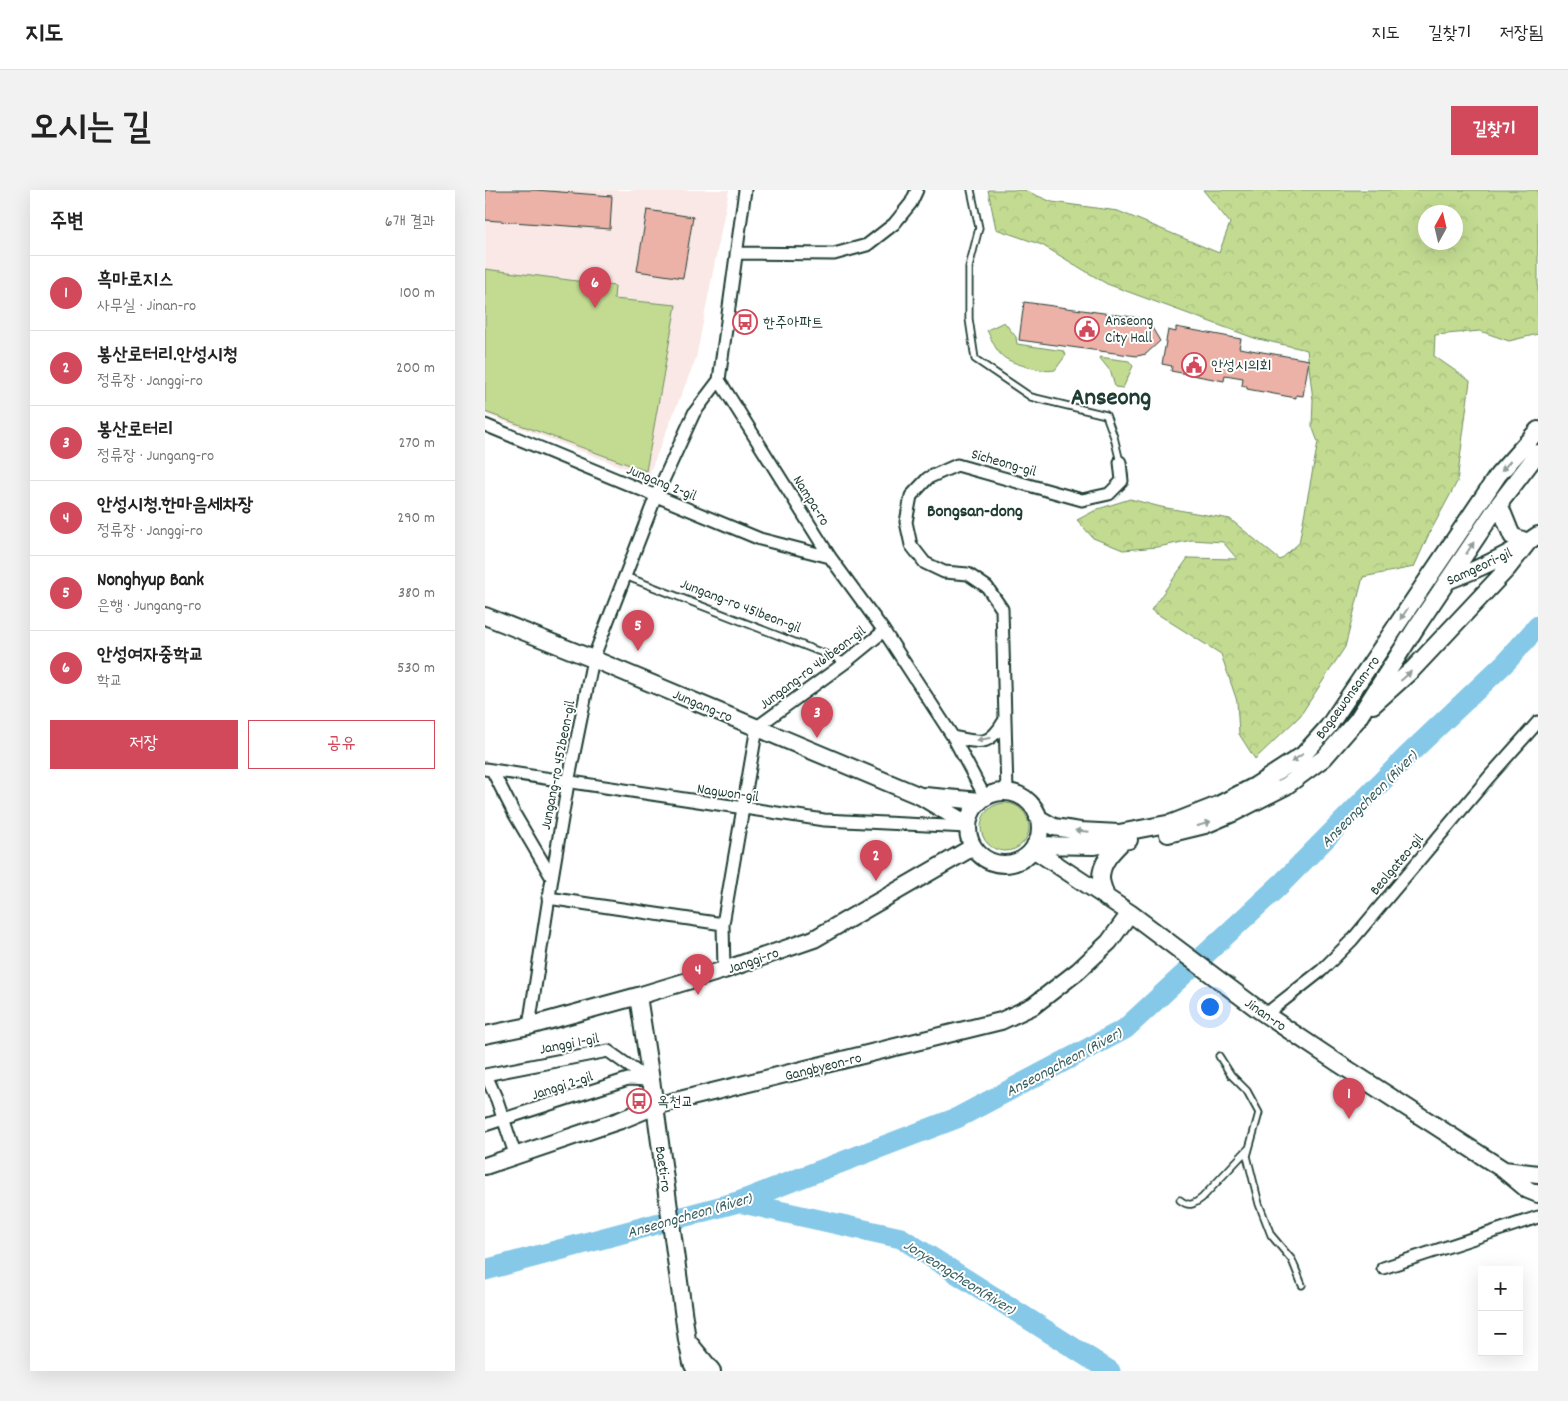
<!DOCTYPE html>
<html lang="ko">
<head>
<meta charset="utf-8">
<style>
	:root { --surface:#fff; --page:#f2f2f2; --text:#222; --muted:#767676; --line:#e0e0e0; --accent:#d1495b }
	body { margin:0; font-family:Dekko,"Poor Story",sans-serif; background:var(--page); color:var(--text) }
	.controls { position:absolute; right:15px; bottom:15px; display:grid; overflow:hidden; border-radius:0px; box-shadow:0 5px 20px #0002 }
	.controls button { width:45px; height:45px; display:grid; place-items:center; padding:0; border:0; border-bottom:1px solid var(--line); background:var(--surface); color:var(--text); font:25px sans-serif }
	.compass { position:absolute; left:933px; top:15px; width:45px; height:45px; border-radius:50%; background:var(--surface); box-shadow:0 5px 20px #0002; rotate:8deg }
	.you { position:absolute; left:724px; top:816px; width:18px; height:18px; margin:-12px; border:4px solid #fff; border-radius:50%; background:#1a73e8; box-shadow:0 0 0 8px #1a73e833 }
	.badge { display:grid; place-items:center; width:32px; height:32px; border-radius:50%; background:var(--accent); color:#fff; font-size:16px; font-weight:700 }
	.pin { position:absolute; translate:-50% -41px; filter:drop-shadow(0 1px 2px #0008) }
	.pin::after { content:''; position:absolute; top:26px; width:18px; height:15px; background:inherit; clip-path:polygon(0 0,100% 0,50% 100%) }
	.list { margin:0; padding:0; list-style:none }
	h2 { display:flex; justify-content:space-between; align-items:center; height:65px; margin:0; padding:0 20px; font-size:21px }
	h2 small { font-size:16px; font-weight:400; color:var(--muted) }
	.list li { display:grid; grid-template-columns:32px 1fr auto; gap:15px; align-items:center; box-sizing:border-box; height:75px; padding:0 20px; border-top:1px solid var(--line) }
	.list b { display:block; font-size:19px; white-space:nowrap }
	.list p { margin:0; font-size:16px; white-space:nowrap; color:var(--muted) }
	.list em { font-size:16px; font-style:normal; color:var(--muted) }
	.actions { display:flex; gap:10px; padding:15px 20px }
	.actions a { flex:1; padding:11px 0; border:1px solid var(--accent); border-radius:0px; text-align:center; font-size:18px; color:var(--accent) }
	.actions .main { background:var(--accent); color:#fff }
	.map { position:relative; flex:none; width:1053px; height:1181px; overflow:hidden; border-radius:0px }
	header { display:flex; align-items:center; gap:30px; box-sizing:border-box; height:70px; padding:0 25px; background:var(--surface); border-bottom:1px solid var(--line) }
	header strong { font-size:24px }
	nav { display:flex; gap:28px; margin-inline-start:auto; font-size:18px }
	.intro { display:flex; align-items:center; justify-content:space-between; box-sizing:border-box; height:120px; padding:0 30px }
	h1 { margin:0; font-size:35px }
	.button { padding:12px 22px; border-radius:0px; background:var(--accent); color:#fff; font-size:18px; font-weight:700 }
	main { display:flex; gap:30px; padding:0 30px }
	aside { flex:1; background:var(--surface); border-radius:0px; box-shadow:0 5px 20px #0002 }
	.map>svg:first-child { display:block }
	.built { fill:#f9e8e5 }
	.grass { fill:#c2db91; stroke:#708c62 }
	.forest { fill:url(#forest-crowns); stroke:#708c62; fill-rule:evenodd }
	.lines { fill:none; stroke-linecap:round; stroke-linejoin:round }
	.river { stroke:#86c8e7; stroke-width:21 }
	.building { fill:#ecb2a8; stroke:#1f3d34 }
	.lane-casing { stroke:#1f3d34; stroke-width:9 }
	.street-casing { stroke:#1f3d34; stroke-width:15 }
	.secondary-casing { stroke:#1f3d34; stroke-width:20 }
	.lane { stroke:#fff; stroke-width:5.5 }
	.street { stroke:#fff; stroke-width:11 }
	.secondary { stroke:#fff; stroke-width:16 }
	.oneway { fill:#8f9e9a }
	.labels { text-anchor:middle; stroke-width:4; stroke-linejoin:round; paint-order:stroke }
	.poi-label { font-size:15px; fill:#1f3d34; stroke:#fff; text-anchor:start }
	.street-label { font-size:15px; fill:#1f3d34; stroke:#fff }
	.water-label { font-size:16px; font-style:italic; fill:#396061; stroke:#fff }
	.quarter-label { font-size:18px; font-weight:bold; fill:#1f3d34; stroke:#fff }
	.town-label { font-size:25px; font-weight:bold; fill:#1f3d34; stroke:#fff }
</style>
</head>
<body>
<header>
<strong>지도</strong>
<nav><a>지도</a><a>길찾기</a><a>저장됨</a></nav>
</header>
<div class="intro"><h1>오시는 길</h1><a class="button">길찾기</a></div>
<main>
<aside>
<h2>주변<small>6개 결과</small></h2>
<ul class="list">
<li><span class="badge">1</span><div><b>흑마로지스</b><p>사무실 · Jinan-ro</p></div><em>100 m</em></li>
<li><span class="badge">2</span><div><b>봉산로터리.안성시청</b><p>정류장 · Janggi-ro</p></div><em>200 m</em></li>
<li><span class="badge">3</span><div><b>봉산로터리</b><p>정류장 · Jungang-ro</p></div><em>270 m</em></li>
<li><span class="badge">4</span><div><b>안성시청.한마음세차장</b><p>정류장 · Janggi-ro</p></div><em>290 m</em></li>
<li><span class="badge">5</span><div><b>Nonghyup Bank</b><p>은행 · Jungang-ro</p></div><em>380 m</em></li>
<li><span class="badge">6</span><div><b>안성여자중학교</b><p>학교</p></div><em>530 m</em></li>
</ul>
<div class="actions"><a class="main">저장</a><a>공유</a></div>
</aside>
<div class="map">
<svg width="1053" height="1181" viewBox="0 0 1053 1181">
	<defs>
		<pattern id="forest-crowns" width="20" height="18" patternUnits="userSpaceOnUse" patternTransform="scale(1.25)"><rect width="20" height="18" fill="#c2db91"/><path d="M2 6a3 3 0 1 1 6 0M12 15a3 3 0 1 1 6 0" fill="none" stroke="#a6bd7e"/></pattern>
	</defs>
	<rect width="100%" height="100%" fill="#fff"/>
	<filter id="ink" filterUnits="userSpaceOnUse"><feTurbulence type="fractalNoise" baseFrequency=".02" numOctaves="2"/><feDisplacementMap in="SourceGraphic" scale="10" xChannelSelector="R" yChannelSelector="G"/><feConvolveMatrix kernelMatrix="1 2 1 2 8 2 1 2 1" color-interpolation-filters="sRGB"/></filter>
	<g filter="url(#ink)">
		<path class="built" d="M0,0h244l-33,168 -48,119 -163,-63z"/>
		<path class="grass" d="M0,79l130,17 -1,13 62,6 -30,166 -161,-59z
			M519,132l12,15 1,7 47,7 2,4 -11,15c-10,2 -17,-1 -27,-3 -28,-8 -29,-11 -41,-37z
			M614,167l30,4 4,5 -10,22 -8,-1 -4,-15z
			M496 637a24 24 0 1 1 48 0a24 24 0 1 1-48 0Z"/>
		<path class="forest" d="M503,0h36l28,12 66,9 101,42 11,-30 -27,-33h335v144l-29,7 -29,-10 -45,4 -1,21 36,25 -13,101 -29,54 -14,31 -51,10 -18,70 -45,69 -45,43 -16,-25 -2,-33 -16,-47 -70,-44 37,-52 49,1 -14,-17 -31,-2 -34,7 -35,3 -30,-12 -16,-18 21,-11 32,-10 31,8 69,12 50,41 19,-17 19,-101 -6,-16 1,-26 -6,-50 -53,-12 -147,-54 -65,-39 -46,-16zM941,22h30v30h-30z"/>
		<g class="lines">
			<path class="river" d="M253,1012l163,36 209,133
				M0,1080l253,-68 219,-84 168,-89 156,-145 126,-128 99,-94 32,-36"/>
		</g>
		<path class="building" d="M0,0h50l77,6 -2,33 -125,-9z
			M162,20l46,7 -10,61 -46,-7z
			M539,112l116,16 11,8 9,15 -14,13 -9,2 -118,-16z
			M691,137l65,12 -2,9 70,12 -6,36 -7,-1v3l-49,-9v-3h-5l1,-8 -18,-3 -1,6 -53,-10 1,-5 -10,-2 6,-34 8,2z"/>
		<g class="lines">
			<defs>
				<path id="lane" d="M486,0l8,38 -10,39v52l6,40 56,38 75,18 8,22 6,25
					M140,386l221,86
					M734,866l12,19 16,16 12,22 -12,43 12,48 12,31 21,25 10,25
					M695,1010c9,7 13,5 22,-2l46,-49"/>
				<path id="street" d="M260,0l-26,190 111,177 54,74 69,106 32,60
					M251,63l98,1 33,-9 27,-21 17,-21 6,-13
					M0,235l275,114 70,18
					M468,547c27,6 36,10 51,-16
					M0,579l339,51 143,7
					M7,580l23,45 37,63
					M522,602l-5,-183 -15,-22 -19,-13 -24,-2 -19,-9 -14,-18 -5,-23 5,-26 17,-18 29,-13 125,35 27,-6 13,-13 -2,-19
					M63,708l175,26
					M239,780l-1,-46 34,-197 89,-65 38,-31
					M781,824l56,-44 30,-30 137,-163 49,-55
					M44,836l23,-148 16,-95 25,-124 63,-163 38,-83 25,-33
					M0,885l123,-24 42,30
					M1,885l11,25 19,57
					M0,935l143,-46 20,1
					M898,1078l155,-51"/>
				<path id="secondary" d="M1014,314l13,32 16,6
					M962,391c31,-12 63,-26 91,-46
					M0,426l108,43 327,137 47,28
					M888,515l40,-36 94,-100 21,-27
					M483 638a36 36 0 1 1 72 0a36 36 0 1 1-72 0Z
					M440,606l55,5
					M553,628l16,9 26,4 39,2 53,-10 46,-18 37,-19 48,-31 25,-28 170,-252 40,-45
					M683,644l37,-9 28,-12 53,-27 38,-28 33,-38 60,-94 82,-122 39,-51
					M550,655l59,1 35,-6
					M548,659l97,64 129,97 79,53 166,107 24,20 10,4
					M621,708c-1,-6 -5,-14 -5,-20 0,-16 12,-27 22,-37
					M153,806l17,110 32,234 5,23 4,8
					M0,845l44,-9 109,-30 86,-26 90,-31 159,-92
					M0,976l136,-46 34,-14 346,-85 32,-15 45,-35 31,-29 21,-29
					M1019,980l34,4
					M205,1154l22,27"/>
			</defs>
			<use href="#lane" class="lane-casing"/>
			<use href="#street" class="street-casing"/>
			<use href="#secondary" class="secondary-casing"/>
			<use href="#lane" class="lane"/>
			<use href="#street" class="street"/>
			<use href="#secondary" class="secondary"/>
		</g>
		<defs><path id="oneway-solid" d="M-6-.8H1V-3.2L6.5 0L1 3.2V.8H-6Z" transform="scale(1.25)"/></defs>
		<g class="oneway">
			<use href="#oneway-solid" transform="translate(1021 276) rotate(131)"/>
			<use href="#oneway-solid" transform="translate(985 358) rotate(-57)"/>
			<use href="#oneway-solid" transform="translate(919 424) rotate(123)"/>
			<use href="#oneway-solid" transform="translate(921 486) rotate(-42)"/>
			<use href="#oneway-solid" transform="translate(499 549) rotate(171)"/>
			<use href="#oneway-solid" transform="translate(812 568) rotate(145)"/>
			<use href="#oneway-solid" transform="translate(719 634) rotate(-18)"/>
			<use href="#oneway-solid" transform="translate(597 641) rotate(-175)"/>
		</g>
	</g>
	<defs>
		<symbol id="bus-ring" viewBox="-11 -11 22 22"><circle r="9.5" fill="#fff" stroke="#d1495b" stroke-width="1.5"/><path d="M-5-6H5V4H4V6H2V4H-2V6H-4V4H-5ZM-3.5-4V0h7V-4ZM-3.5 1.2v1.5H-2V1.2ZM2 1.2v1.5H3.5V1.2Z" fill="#d1495b"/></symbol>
		<symbol id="civic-ring" viewBox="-11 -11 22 22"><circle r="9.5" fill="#fff" stroke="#d1495b" stroke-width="1.5"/><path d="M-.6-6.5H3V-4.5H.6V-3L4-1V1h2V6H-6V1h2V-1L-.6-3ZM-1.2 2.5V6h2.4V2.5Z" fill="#d1495b"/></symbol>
	</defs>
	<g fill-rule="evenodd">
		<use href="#bus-ring" x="246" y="118" width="28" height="28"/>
		<use href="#civic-ring" x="588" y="125" width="28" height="28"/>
		<use href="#civic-ring" x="695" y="161" width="28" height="28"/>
		<use href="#bus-ring" x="140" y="897" width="28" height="28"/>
	</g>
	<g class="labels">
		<g class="poi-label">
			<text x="620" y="135">Anseong<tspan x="620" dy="17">City Hall</tspan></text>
			<text x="278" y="137">한주아파트</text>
			<text x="726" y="180">안성시의회</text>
			<text x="172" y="916">옥천교</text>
		</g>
		<g class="street-label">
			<text transform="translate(519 272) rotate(16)" y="5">Sicheong-gil</text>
			<text transform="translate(177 292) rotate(22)" y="5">Jungang 2-gil</text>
			<text transform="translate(327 310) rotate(58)" y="5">Nampa-ro</text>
			<text transform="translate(994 376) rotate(-25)" y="5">Samgeori-gil</text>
			<text transform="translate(256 415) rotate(21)" y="5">Jungang-ro 451beon-gil</text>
			<text transform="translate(327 477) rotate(-37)" y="5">Jungang-ro 461beon-gil</text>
			<text transform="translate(862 507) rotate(-54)" y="5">Bogaewonsam-ro</text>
			<text transform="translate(218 515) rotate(23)" y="5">Jungang-ro</text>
			<text transform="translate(72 575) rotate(-79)" y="5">Jungang-ro 452beon-gil</text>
			<text transform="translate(243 602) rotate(8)" y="5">Nagwon-gil</text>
			<text transform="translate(911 674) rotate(-50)" y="5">Beolgateo-gil</text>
			<text transform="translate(268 770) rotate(-19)" y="5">Janggi-ro</text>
			<text transform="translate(781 824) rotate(35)" y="5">Jinan-ro</text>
			<text transform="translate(84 853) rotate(-11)" y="5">Janggi 1-gil</text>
			<text transform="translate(338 876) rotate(-14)" y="5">Gangbyeon-ro</text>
			<text transform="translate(77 895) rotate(-18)" y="5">Janggi 2-gil</text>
			<text transform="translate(179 979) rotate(82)" y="5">Baeti-ro</text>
		</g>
		<g class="water-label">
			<text transform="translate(883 608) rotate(-45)" y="6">Anseongcheon (River)</text>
			<text transform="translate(578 871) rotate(-28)" y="6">Anseongcheon (River)</text>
			<text transform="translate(204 1024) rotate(-16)" y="6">Anseongcheon (River)</text>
			<text transform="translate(475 1086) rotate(32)" y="6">Joryeongcheon(River)</text>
		</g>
		<g class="quarter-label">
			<text x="490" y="326">Bongsan-dong</text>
		</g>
		<g class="town-label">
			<text x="626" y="214">Anseong</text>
		</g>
	</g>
</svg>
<div class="controls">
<button>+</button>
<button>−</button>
</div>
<svg class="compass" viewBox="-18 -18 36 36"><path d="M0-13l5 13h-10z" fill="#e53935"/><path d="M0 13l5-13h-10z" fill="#767676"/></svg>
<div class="you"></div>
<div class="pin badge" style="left:864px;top:929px">1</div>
<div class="pin badge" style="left:391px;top:691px">2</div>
<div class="pin badge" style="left:332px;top:548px">3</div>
<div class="pin badge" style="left:213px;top:805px">4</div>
<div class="pin badge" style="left:153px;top:461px">5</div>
<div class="pin badge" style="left:110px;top:118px">6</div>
</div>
</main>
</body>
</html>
